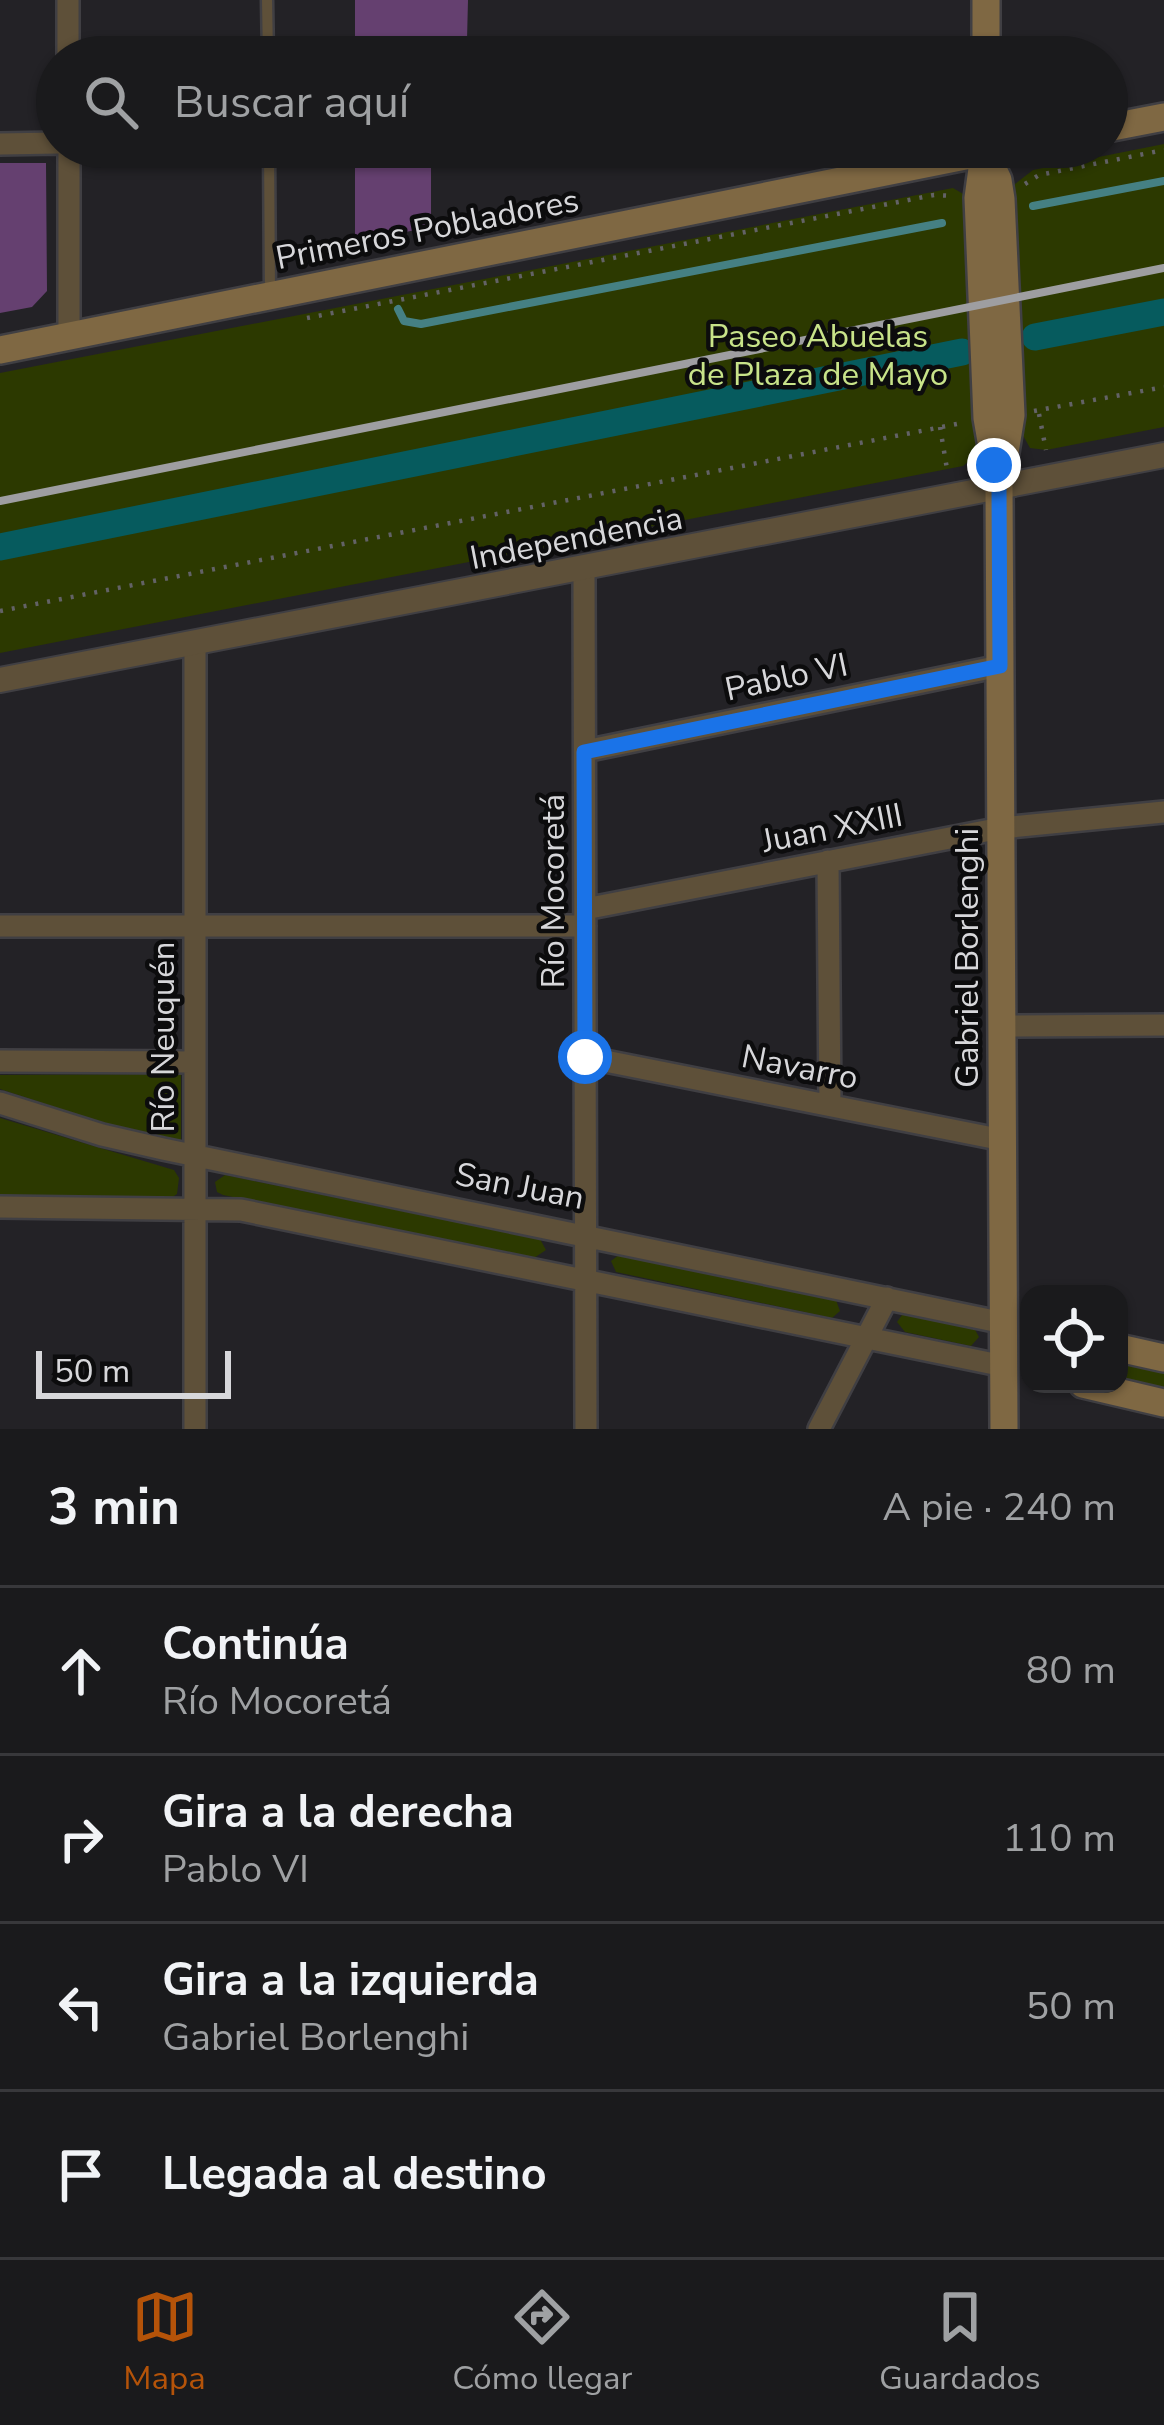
<!DOCTYPE html>
<html lang="es">
<head>
<meta charset="utf-8">
<style>
	:root { --surface:#1a1a1c; --page:#272729; --text:#f1f3f6; --muted:#9fa1a3; --line:#38383b; --accent:#b45309 }
	body { margin:0; font-family:"Nunito Sans",sans-serif; background:var(--page); color:var(--text) }
	.controls { position:absolute; right:36px; bottom:36px; display:grid; overflow:hidden; border-radius:24px; box-shadow:0 3px 9px #0004 }
	.controls button { width:108px; height:108px; display:grid; place-items:center; padding:0; border:0; border-bottom:3px solid var(--line); background:var(--surface); color:var(--text); font:60px sans-serif }
	.scale { position:absolute; left:36px; bottom:30px; width:195px; box-sizing:border-box; padding-left:12px; border:6px solid #d7d7da; border-top:0; font-size:33px; line-height:42px; white-space:nowrap; color:#d7d7da; -webkit-text-stroke:9px #0c0c0d; paint-order:stroke }
	.stop { position:absolute; width:36px; height:36px; margin:-27px; border:9px solid #1a73e8; border-radius:50%; background:#fff }
	.stop.end { background:#1a73e8; border-color:#fff; box-shadow:0 3px 12px #0008 }
	.list { margin:0; padding:0; list-style:none }
	h2 { display:flex; justify-content:space-between; align-items:center; height:156px; margin:0; padding:0 48px; font-size:51px }
	h2 small { font-size:39px; font-weight:400; color:var(--muted) }
	.list li { display:grid; grid-template-columns:78px 1fr auto; gap:36px; align-items:center; box-sizing:border-box; height:168px; padding:0 48px; border-top:3px solid var(--line) }
	.list b { display:block; font-size:45px; white-space:nowrap }
	.list p { margin:0; font-size:39px; white-space:nowrap; color:var(--muted) }
	.list em { font-size:39px; font-style:normal; color:var(--muted) }
	.icon { flex:none; width:66px; height:66px; fill:none; stroke:currentColor; stroke-width:2; stroke-linecap:round; stroke-linejoin:round }
	.map { position:relative; flex:none; width:1164px; height:1429px; overflow:hidden }
	.search { position:absolute; background:var(--surface); box-shadow:0 3px 9px #0004; left:36px; right:36px; top:36px; height:132px; display:flex; align-items:center; gap:30px; box-sizing:border-box; padding:0 42px; border-radius:66px; color:var(--muted); font-size:45px }
	.sheet { height:828px; background:var(--surface) }
	nav { display:flex; justify-content:space-around; align-items:center; box-sizing:border-box; height:168px; border-top:3px solid var(--line); background:var(--surface); font-size:33px; color:var(--muted) }
	nav a { display:grid; justify-items:center; gap:6px }
	nav .on { color:var(--accent) }
	.map>svg:first-child { display:block }
	.green { fill:#2c3900 }
	.lines { fill:none; stroke-linecap:round; stroke-linejoin:round }
	.stream { stroke:#458083; stroke-width:8 }
	.canal { stroke:#065b5e; stroke-width:27 }
	.building { fill:#654070 }
	.service-casing { stroke:#403f43; stroke-width:15 }
	.minor-casing { stroke:#403f43; stroke-width:26 }
	.tertiary-casing { stroke:#403f43; stroke-width:28 }
	.secondary-casing { stroke:#403f43; stroke-width:32 }
	.path { stroke:#636266; stroke-width:4.5; stroke-dasharray:3 9; stroke-linecap:butt }
	.service { stroke:#5e5039; stroke-width:10 }
	.minor { stroke:#5e5039; stroke-width:21 }
	.tertiary { stroke:#5e5039; stroke-width:24 }
	.secondary { stroke:#7f6843; stroke-width:27 }
	.rail { stroke:#9e9ea1; stroke-width:8 }
	.route { stroke:#1a73e8; stroke-width:15 }
	.labels { text-anchor:middle; stroke-width:9; stroke-linejoin:round; paint-order:stroke }
	.street-label { font-size:33px; fill:#d7d7da; stroke:#0c0c0d }
	.park-label { font-size:33px; fill:#c8e389; stroke:#0c0c0d }
</style>
</head>
<body>
<div class="map">
<svg width="1164" height="1429" viewBox="0 0 1164 1429">
	<rect width="100%" height="100%" fill="#232226"/>
	<path class="green" d="M1164,144v283l-118,23 -16,-2 -10,-18 -5,-246 18,-14z
		M953,188l12,7 15,247 -5,14 -12,10 -963,187v-280z
		M181,1074v66l-81,-18 -100,-33v-14z
		M0,1118l174,52 5,8 -2,16 -6,4 -171,-1z
		M225,1175l315,64 6,11 -12,8 -311,-63 -6,-3 -2,-10z
		M620,1254l216,46 4,11 -8,7 -216,-46 -5,-11z
		M904,1312l69,14 6,11 -8,9 -66,-14 -8,-10z
		M1119,1364l45,9v19l-45,-10z"/>
	<g class="lines">
		<path class="stream" d="M1033,206l131,-25
			M398,309l6,12 17,3 521,-101"/>
		<path class="canal" d="M1035,337l129,-25
			M0,547l962,-195"/>
	</g>
	<path class="building" d="M355,0h113l-1,40h-35v17h-77z
		M355,147h76v80l-76,15z
		M0,163h46l1,128 -15,16 -32,6z"/>
	<g class="lines">
		<defs>
			<path id="service" d="M267,0l1,57
				M269,147l1,147"/>
			<path id="minor" d="M68,0v57
				M0,144l57,-1
				M69,147v189
				M584,569l2,860
				M585,751l415,-85
				M828,861l2,244
				M585,909l416,-81 163,-16
				M0,926h585
				M1002,1026l162,-1
				M585,1057l418,83
				M0,1061l195,1
				M0,1103l102,32 61,14 841,174
				M0,1207l241,3 763,156
				M195,1429v-784
				M819,1429l68,-131"/>
			<path id="tertiary" d="M0,680l1164,-225"/>
			<path id="secondary" d="M986,57v-57
				M1107,128l57,-11
				M985,147l-7,51 9,220 12,69 5,942
				M985,152l13,28 3,19 10,216 -9,56
				M0,350l1010,-203
				M1119,1348l45,10
				M1083,1384l81,19"/>
		</defs>
		<use href="#service" class="service-casing"/>
		<use href="#minor" class="minor-casing"/>
		<use href="#tertiary" class="tertiary-casing"/>
		<use href="#secondary" class="secondary-casing"/>
		<path class="path" d="M1025,184l14,-9 125,-25
			M307,318l627,-123 21,1
			M1034,411l130,-24
			M1039,414l7,36
			M940,427l7,42
			M0,611l962,-188"/>
		<use href="#service" class="service"/>
		<use href="#minor" class="minor"/>
		<use href="#tertiary" class="tertiary"/>
		<use href="#secondary" class="secondary"/>
		<path class="rail" d="M0,501l1164,-233"/>
	</g>
	<g class="lines">
		<path class="route" d="M585,1057l-1,-305 416,-86 -1,-178 -5,-23"/>
	</g>
	<g class="labels">
		<g class="street-label">
			<text transform="translate(427 228) rotate(-11)" y="12">Primeros Pobladores</text>
			<text transform="translate(576 537) rotate(-11)" y="12">Independencia</text>
			<text transform="translate(786 676) rotate(-12)" y="12">Pablo VI</text>
			<text transform="translate(832 827) rotate(-11)" y="12">Juan XXIII</text>
			<text transform="translate(552 891) rotate(-90)" y="12">Río Mocoretá</text>
			<text transform="translate(966 958) rotate(-90)" y="12">Gabriel Borlenghi</text>
			<text transform="translate(162 1037) rotate(-90)" y="12">Río Neuquén</text>
			<text transform="translate(800 1066) rotate(11)" y="12">Navarro</text>
			<text transform="translate(520 1185) rotate(11)" y="12">San Juan</text>
		</g>
		<g class="park-label">
			<text x="818" y="347">Paseo Abuelas<tspan x="818" dy="38">de Plaza de Mayo</tspan></text>
		</g>
	</g>
</svg>
<div class="controls">
<button><svg class="icon" aria-label="locate" viewBox="0 0 24 24"><circle cx="12" cy="12" r="6"/><path d="M12 2v4M12 18v4M2 12h4M18 12h4"/></svg></button>
</div>
<div class="scale">50 m</div>
<div class="stop" style="left:585px;top:1057px"></div>
<div class="stop end" style="left:994px;top:465px"></div>
<div class="search"><svg class="icon" aria-label="search" viewBox="0 0 24 24"><circle cx="10" cy="10" r="6"/><path d="M15 15l6 6"/></svg>Buscar aquí</div>
</div>
<section class="sheet">
<h2>3 min<small>A pie · 240 m</small></h2>
<ul class="list">
<li><svg class="icon" aria-label="ahead" viewBox="0 0 24 24"><path d="M12 20V5M6 11l6-6 6 6"/></svg><div><b>Continúa</b><p>Río Mocoretá</p></div><em>80 m</em></li>
<li><svg class="icon" aria-label="right" viewBox="0 0 24 24"><path d="M7 20v-9h11M14 6l5 5-5 5"/></svg><div><b>Gira a la derecha</b><p>Pablo VI</p></div><em>110 m</em></li>
<li><svg class="icon" aria-label="left" viewBox="0 0 24 24"><path d="M17 20v-9H6M10 6l-5 5 5 5"/></svg><div><b>Gira a la izquierda</b><p>Gabriel Borlenghi</p></div><em>50 m</em></li>
<li><svg class="icon" aria-label="arrive" viewBox="0 0 24 24"><path d="M6 21V4h12l-3 4 3 4H6"/></svg><div><b>Llegada al destino</b></div></li>
</ul>
</section>
<nav>
<a class="on"><svg class="icon" aria-label="map" viewBox="0 0 24 24"><path d="M3 6l6-2 6 2 6-2v14l-6 2-6-2-6 2zM9 4v14M15 6v14"/></svg>Mapa</a>
<a><svg class="icon" aria-label="directions" viewBox="0 0 24 24"><path d="M12 3l9 9-9 9-9-9zM9 14v-3h6M13 9l2 2-2 2"/></svg>Cómo llegar</a>
<a><svg class="icon" aria-label="saved" viewBox="0 0 24 24"><path d="M7 4h10v16l-5-4-5 4z"/></svg>Guardados</a>
</nav>
</body>
</html>
